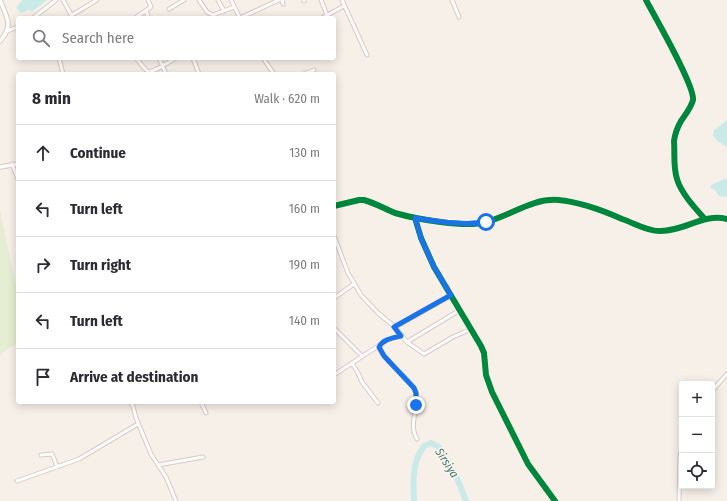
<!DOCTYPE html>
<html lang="en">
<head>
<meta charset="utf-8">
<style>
	:root { --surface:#fff; --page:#f7f7f7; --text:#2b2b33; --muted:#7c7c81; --line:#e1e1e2 }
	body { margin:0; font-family:"Fira Sans Condensed",sans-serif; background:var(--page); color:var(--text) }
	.controls { position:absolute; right:12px; bottom:12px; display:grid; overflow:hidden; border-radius:4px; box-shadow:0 2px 10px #0003 }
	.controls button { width:36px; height:36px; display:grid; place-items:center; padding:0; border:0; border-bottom:1px solid var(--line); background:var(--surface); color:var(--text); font:20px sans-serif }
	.stop { position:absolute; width:12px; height:12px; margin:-9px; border:3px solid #1a73e8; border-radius:50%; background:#fff }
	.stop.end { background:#1a73e8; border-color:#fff; box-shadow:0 1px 4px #0008 }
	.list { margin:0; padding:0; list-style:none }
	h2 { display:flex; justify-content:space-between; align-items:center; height:52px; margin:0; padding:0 16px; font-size:17px }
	h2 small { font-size:13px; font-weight:400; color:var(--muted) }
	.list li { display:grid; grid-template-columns:26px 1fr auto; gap:12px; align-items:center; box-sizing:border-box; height:56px; padding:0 16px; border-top:1px solid var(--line) }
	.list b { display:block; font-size:15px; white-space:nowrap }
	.list em { font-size:13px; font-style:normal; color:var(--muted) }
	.icon { flex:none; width:22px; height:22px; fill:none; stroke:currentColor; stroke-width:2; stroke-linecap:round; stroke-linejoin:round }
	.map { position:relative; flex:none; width:727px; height:501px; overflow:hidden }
	.search { position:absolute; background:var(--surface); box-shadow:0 2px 10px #0003; left:16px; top:16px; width:320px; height:44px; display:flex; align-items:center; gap:10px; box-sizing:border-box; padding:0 14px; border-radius:4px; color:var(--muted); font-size:15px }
	.panel { position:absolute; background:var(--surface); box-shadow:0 2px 10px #0003; left:16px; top:72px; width:320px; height:332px; border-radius:4px }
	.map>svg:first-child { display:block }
	.green { fill:#e5eed2 }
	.water { fill:#caeae8 }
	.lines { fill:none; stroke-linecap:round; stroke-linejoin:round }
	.river { stroke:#caeae8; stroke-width:6 }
	.minor-casing { stroke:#d6cbc6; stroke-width:5 }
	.tertiary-casing { stroke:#d6cbc6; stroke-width:5.5 }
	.minor { stroke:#fefdfc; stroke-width:3 }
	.tertiary { stroke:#fefdfc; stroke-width:3.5 }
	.cycleway-casing { stroke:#fff4ea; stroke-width:8 }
	.cycleway { stroke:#00873e; stroke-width:6 }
	.route { stroke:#1a73e8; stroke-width:5 }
	.labels { text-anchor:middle; stroke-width:3.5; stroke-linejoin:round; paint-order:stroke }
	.water-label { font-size:12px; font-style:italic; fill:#3a7a7d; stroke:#fff4ea }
</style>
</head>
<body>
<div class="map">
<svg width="727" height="501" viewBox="0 0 727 501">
	<rect width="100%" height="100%" fill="#f7f0e9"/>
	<path class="green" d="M0,210l18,85v48l-18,11z"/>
	<path class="water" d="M22,0h25l-14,11 -5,-1 -7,3 -5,-5z
		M727,120v27l-6,-4 -3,-1 -5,-7 1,-5z
		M727,178v19l-8,-1 -4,-6 -4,-2v-3z"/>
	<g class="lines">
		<path class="river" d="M414,501c-1,-16 -2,-40 9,-53 1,-2 5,-4 8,-5l8,4 16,26 11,28"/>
		<defs>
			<path id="minor" d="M63,0l10,18
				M199,0l8,12 6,3 21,-8
				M218,0l6,11
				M231,0l9,18
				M282,0l1,4
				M304,0v1
				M321,0l6,15
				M342,0l25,55
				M452,0l7,17
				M169,9l15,-9
				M146,11l3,7
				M72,15l25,-15
				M33,18l23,-18
				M135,18l16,-11 -3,-7
				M240,18l39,-18
				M322,18l22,-12
				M7,31l11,-4
				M59,58l4,16
				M136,58l9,11 4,3 8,-3 19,-11
				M159,58l7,16
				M193,58l6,16
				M263,58l11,16
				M304,74l10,-4
				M12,164l6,15
				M415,218l6,20 13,29 47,79 3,7 2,22 6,17 36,72 27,37
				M334,236l14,37 13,22 17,18 17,14 12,15 53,-32
				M334,298l20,-14
				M395,327l56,-32
				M334,328l28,28
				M401,336c-8,2 -18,3 -22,11 7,17 35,34 37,46 3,15 -8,32 1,46
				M407,342l17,12 29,-17 18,-8
				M352,363l6,10 4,9 16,21
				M334,375l47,-31
				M712,391l15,-17
				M130,402l3,4 3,12 15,36 15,23 10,24
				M201,402l5,11
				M41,455l11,-1 5,12
				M158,465l45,-8
				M17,481l62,-22 59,-35
				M679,501l1,-44 2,-10"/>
			<path id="tertiary" d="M646,0c9,17 49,86 47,100 -2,8 -8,15 -12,21 -4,7 -6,13 -7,20 1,13 -1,26 3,38 4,14 18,29 27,39
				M0,41c14,-16 7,-23 0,-41
				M0,167l18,-3
				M334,206l25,-6h5c11,3 21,9 31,13 21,6 70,15 91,9 24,-6 46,-24 72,-22 22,2 44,10 64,19 12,4 25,12 37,12 24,1 44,-18 68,-12"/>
		</defs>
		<use href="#minor" class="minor-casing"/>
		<use href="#tertiary" class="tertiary-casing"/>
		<use href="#minor" class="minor"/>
		<use href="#tertiary" class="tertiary"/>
		<defs>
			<path id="cycleway" d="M646,0c9,17 49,86 47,100 -2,8 -8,15 -12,21 -4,7 -6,13 -7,20 1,13 -1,26 3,38 4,14 18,29 27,39
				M334,206l25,-6h5c11,3 21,9 31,13 21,6 70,15 91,9 24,-6 46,-24 72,-22 22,2 44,10 64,19 12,4 25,12 37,12 24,1 44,-18 68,-12
				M415,218l6,20 13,29 47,79 3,7 2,22 6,17 36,72 27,37"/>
		</defs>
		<use href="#cycleway" class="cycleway-casing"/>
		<use href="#cycleway" class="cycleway"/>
	</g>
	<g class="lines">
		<path class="route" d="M416,405v-12l-2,-5 -30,-32 -5,-9c4,-8 14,-9 22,-11l-7,-9 57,-32 -17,-28 -13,-29 -6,-20c23,3 47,8 71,4"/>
	</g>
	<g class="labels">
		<g class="water-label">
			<text transform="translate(447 463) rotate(57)" y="4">Sirsiya</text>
		</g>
	</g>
</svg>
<div class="controls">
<button>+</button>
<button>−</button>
<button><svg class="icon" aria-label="locate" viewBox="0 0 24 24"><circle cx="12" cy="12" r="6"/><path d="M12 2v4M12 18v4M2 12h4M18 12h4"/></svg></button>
</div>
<div class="stop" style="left:486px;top:222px"></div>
<div class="stop end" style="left:416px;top:405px"></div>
<div class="search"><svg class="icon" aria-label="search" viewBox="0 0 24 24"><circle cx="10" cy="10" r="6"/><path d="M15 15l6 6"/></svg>Search here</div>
<section class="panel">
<h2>8 min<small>Walk · 620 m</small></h2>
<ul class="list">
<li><svg class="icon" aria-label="ahead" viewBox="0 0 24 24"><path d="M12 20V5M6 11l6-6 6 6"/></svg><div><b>Continue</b></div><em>130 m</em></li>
<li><svg class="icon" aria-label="left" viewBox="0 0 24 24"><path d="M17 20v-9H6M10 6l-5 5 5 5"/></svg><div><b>Turn left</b></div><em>160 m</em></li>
<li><svg class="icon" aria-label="right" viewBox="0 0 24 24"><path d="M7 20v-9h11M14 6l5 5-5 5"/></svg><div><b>Turn right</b></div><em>190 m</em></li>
<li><svg class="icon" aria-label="left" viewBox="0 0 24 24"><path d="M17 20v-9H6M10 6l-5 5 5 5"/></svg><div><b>Turn left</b></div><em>140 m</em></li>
<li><svg class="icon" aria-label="arrive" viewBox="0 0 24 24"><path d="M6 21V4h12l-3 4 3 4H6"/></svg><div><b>Arrive at destination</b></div></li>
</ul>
</section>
</div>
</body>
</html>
